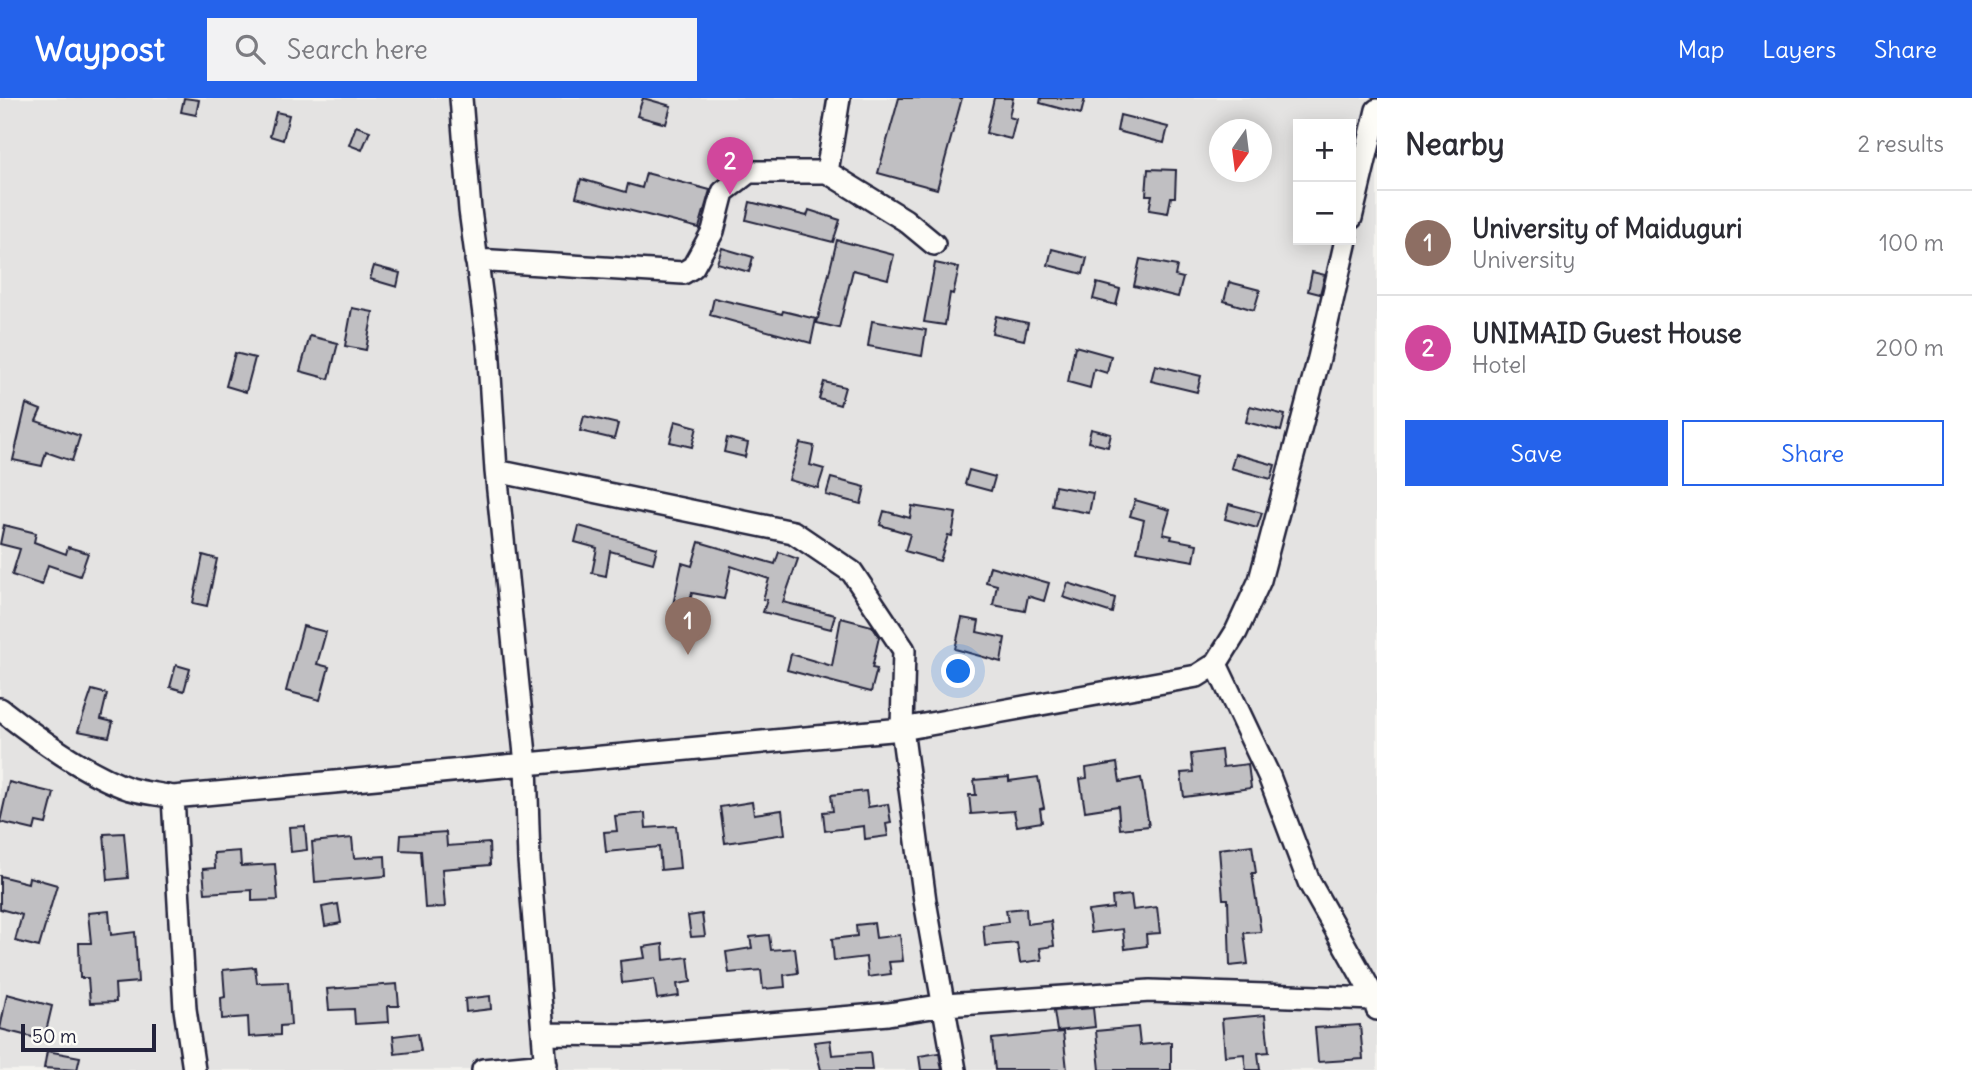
<!DOCTYPE html>
<html lang="en">
<head>
<meta charset="utf-8">
<style>
	:root { --surface:#fff; --page:#f2f2f3; --text:#2b2b33; --muted:#7c7c81; --line:#e1e1e2; --accent:#2563eb }
	body { margin:0; font-family:Delius,sans-serif; background:var(--page); color:var(--text) }
	.controls { position:absolute; right:21px; top:21px; display:grid; overflow:hidden; border-radius:0px; box-shadow:0 4px 18px #0003 }
	.controls button { width:63px; height:63px; display:grid; place-items:center; padding:0; border:0; border-bottom:2px solid var(--line); background:var(--surface); color:var(--text); font:35px sans-serif }
	.compass { position:absolute; left:1209px; top:21px; width:63px; height:63px; border-radius:50%; background:var(--surface); box-shadow:0 4px 18px #0003; rotate:194deg }
	.scale { position:absolute; left:21px; bottom:18px; width:135px; box-sizing:border-box; padding-left:7px; border:4px solid #22223b; border-top:0; font-size:19px; line-height:24px; white-space:nowrap; color:#22223b; -webkit-text-stroke:5px #fdfcf7; paint-order:stroke }
	.you { position:absolute; left:959px; top:574px; width:24px; height:24px; margin:-18px; border:5px solid #fff; border-radius:50%; background:#1a73e8; box-shadow:0 0 0 10px #1a73e833 }
	.badge { display:grid; place-items:center; width:46px; height:46px; border-radius:50%; background:var(--accent); color:#fff; font-size:23px; font-weight:700 }
	.pin { position:absolute; translate:-50% -58px; filter:drop-shadow(0 2px 4px #0008) }
	.pin::after { content:''; position:absolute; top:37px; width:24px; height:21px; background:inherit; clip-path:polygon(0 0,100% 0,50% 100%) }
	.list { margin:0; padding:0; list-style:none }
	h2 { display:flex; justify-content:space-between; align-items:center; height:91px; margin:0; padding:0 28px; font-size:30px }
	h2 small { font-size:23px; font-weight:400; color:var(--muted) }
	.list li { display:grid; grid-template-columns:46px 1fr auto; gap:21px; align-items:center; box-sizing:border-box; height:105px; padding:0 28px; border-top:2px solid var(--line) }
	.list b { display:block; font-size:26px; white-space:nowrap }
	.list p { margin:0; font-size:23px; white-space:nowrap; color:var(--muted) }
	.list em { font-size:23px; font-style:normal; color:var(--muted) }
	.actions { display:flex; gap:14px; padding:21px 28px }
	.actions a { flex:1; padding:16px 0; border:2px solid var(--accent); border-radius:0px; text-align:center; font-size:24px; color:var(--accent) }
	.actions .main { background:var(--accent); color:#fff }
	.icon { flex:none; width:38px; height:38px; fill:none; stroke:currentColor; stroke-width:2; stroke-linecap:round; stroke-linejoin:round }
	.map { position:relative; flex:none; width:1377px; height:972px; overflow:hidden }
	header { display:flex; align-items:center; gap:42px; box-sizing:border-box; height:98px; padding:0 35px; background:var(--accent); color:#fff }
	header strong { font-size:33px }
	nav { display:flex; gap:38px; margin-inline-start:auto; font-size:24px }
	.search { width:490px; height:63px; background:var(--page); display:flex; align-items:center; gap:18px; box-sizing:border-box; padding:0 24px; border-radius:0px; color:var(--muted); font-size:26px }
	main { display:flex }
	aside { flex:1; background:var(--surface) }
	.map>svg:first-child { display:block }
	.built { fill:#e4e3e2; fill-rule:evenodd }
	.building { fill:#c0bfc2; stroke:#22223b; stroke-width:2 }
	.lines { fill:none; stroke-linecap:round; stroke-linejoin:round }
	.minor-casing { stroke:#22223b; stroke-width:26 }
	.minor { stroke:#fdfcf7; stroke-width:21 }
</style>
</head>
<body>
<header>
<strong>Waypost</strong>
<div class="search"><svg class="icon" aria-label="search" viewBox="0 0 24 24"><circle cx="10" cy="10" r="6"/><path d="M15 15l6 6"/></svg>Search here</div>
<nav><a>Map</a><a>Layers</a><a>Share</a></nav>
</header>
<main>
<div class="map">
<svg width="1377" height="972" viewBox="0 0 1377 972">
	<rect width="100%" height="100%" fill="#f4f3ef"/>
	<filter id="ink" filterUnits="userSpaceOnUse"><feTurbulence type="fractalNoise" baseFrequency=".0143" numOctaves="2"/><feDisplacementMap in="SourceGraphic" scale="14" xChannelSelector="R" yChannelSelector="G"/><feConvolveMatrix kernelMatrix="1 2 1 2 8 2 1 2 1" color-interpolation-filters="sRGB"/></filter>
	<g filter="url(#ink)">
		<path class="built" d="M0,0h1377v972h-1377zM1298,26h53v116h-53zM1220,32h42v42h-42z"/>
		<path class="building" d="M184,0l15,2 -3,15 -15,-3z
			M643,0l28,8 -5,18 -29,-8z
			M899,0h63l-25,91 -59,-16z
			M994,0h19l-4,19 7,2 -5,20 -25,-6z
			M1041,0h44l-4,16 -41,-11z
			M276,14l13,3 -6,25 -13,-4z
			M1120,17l48,12 -4,16 -47,-12z
			M356,28l14,5 -8,19 -13,-5z
			M1148,71l28,1 -1,27h-4l-3,16 -19,-3 3,-15h-6z
			M646,75l64,17 -11,38 -123,-31 5,-18 45,13 2,-8 14,4z
			M750,104l57,14 2,-6 31,10 -7,22 -87,-22z
			M837,142l57,15 -6,24 -35,-9 -14,58 -22,-5z
			M722,150l31,9 -4,15 -32,-9z
			M1052,151l35,9 -4,16 -35,-9z
			M1140,161l37,7 -2,10 8,2 -5,19 -44,-11z
			M935,165l24,5 -6,26 -3,-1 -5,32 -21,-3z
			M374,168l26,7 -3,14 -27,-8z
			M1312,174l13,3 -5,19 -12,-3z
			M1229,184l31,8 -6,20 -30,-9z
			M1097,185l23,6 -4,16 -23,-6z
			M714,200l68,16 1,-3 33,8 -5,24 -101,-28z
			M352,210l21,4 -7,38 -21,-4z
			M996,218l32,7 -4,17 -32,-7z
			M872,223l54,9 -4,26 -54,-10z
			M310,238l28,7 -9,36 -29,-8z
			M1075,248l36,10 -4,17 -13,-4 -4,19 -22,-6z
			M235,255l20,5 -9,34 -20,-6z
			M1155,267l46,11 -4,16 -46,-11z
			M824,284l21,5 -5,18 -21,-6z
			M26,306l15,6 -5,11 44,15 -8,25 -26,-9 -4,14 -29,-6z
			M1250,308l35,9 -4,16 -35,-9z
			M584,318l34,8 -4,15 -34,-8z
			M675,323l22,6 -5,20 -22,-5z
			M1091,331l20,5 -3,13 -20,-5z
			M727,340l21,5 -3,14 -21,-5z
			M800,345l14,3 -4,19 14,4 -6,19 -29,-8z
			M1235,356l40,11 -4,14 -40,-11z
			M969,372l26,7 -4,14 -26,-7z
			M831,380l34,9 -4,17 -35,-9z
			M1055,388l38,7 -4,20 -37,-7z
			M1135,402l35,10 -7,24 9,2 -1,3 26,5 -3,17 -57,-10 7,-31 -14,-4z
			M1229,406l33,9 -5,15 -32,-9z
			M912,408l44,7 -4,23 -4,-1 -8,26 -35,-10 5,-17 -30,-9 4,-14 26,7z
			M4,427l32,8 -2,9 32,12 2,-7 20,6 -8,23 -32,-11 -6,20 -30,-10 8,-26 -20,-5z
			M579,428l78,22 -4,15 -43,-12 -4,25 -14,-3 5,-25 -22,-6z
			M699,444l76,22 4,-12 19,7 -15,43 52,13 -4,14 -68,-17 4,-12 -4,-1 6,-20 -38,-13 -7,33 -32,-6 -4,16 -15,-4 9,-42 10,3z
			M203,457l14,4 -10,47 -14,-3z
			M990,468l59,17 -5,18 -16,-5 -3,15 -32,-6 4,-20 -11,-3z
			M1068,485l47,15 -3,15 -49,-16z
			M841,520l31,8 7,11 -7,31 5,1 -6,23 -84,-22 4,-16 41,12z
			M962,520l17,3 -2,11 28,6 -4,24 -46,-13z
			M303,528l23,6 -9,32 12,3 -9,33 -34,-9z
			M176,567l14,4 -6,22 -14,-4z
			M92,592l15,4 -6,25 12,3 -4,15 -31,-6z
			M1221,652l2,17 25,-3 3,24 -67,9 -3,-24 12,-1 -2,-18z
			M1117,665l3,19 21,-4 8,48 -29,3 -2,-23 -33,5 -5,-32 7,-1 -1,-10z
			M1009,679v4l29,-4 6,31 -4,1 2,13 -25,4 -3,-15 -43,3 -2,-19h7l-2,-15z
			M9,684l45,11 -8,31 -10,-2 -2,8 -34,-8z
			M866,693l2,16 20,-3 3,19 -5,1 2,12 -23,3 -1,-13 -39,5 -2,-19 10,-1 -2,-16z
			M752,704l2,12 28,-4 3,24 -60,9 -5,-36z
			M645,715l1,15 30,-2 4,42 -19,2 -2,-23 -53,5 -2,-20 13,-1 -2,-15z
			M305,728l2,24 -16,2 -2,-25z
			M446,734l1,14 42,-3 1,22 -48,4 3,38 -20,1 -4,-57 -21,-1 1,-15z
			M124,735l4,45 -20,2 -4,-46z
			M352,740l2,20 31,-2 1,20 -71,6 -3,-40z
			M1252,747l4,28h-4l9,59 -17,1 4,31 -18,2 -2,-67h-5l-4,-50z
			M240,753l1,15 34,-2 3,36 -26,1v-11l-47,3 -2,-24 12,-1 -1,-15z
			M0,778l28,7 1,-6 28,8 -18,62 -24,-6 7,-26 -22,-6z
			M1131,797l2,15 24,-3 3,26 -14,1 1,12 -22,3 -2,-20 -32,4 -3,-22 25,-3 -1,-11z
			M338,806l3,19 -16,3 -3,-19z
			M1026,810l1,16 24,-3 3,25 -14,2 2,12 -22,3 -3,-20 -32,3 -2,-21 25,-3 -2,-12z
			M109,813l2,24 24,-3 3,50 -23,2 1,18 -26,1 -2,-25h-8l-1,-35h12l-3,-30z
			M702,816l3,22 -14,1 -3,-21z
			M874,825l2,15 24,-3 3,26 -14,1 2,12 -23,3 -2,-20 -32,4 -2,-22 25,-3 -1,-11z
			M769,837l2,15 24,-2 3,25 -14,2 1,12 -22,2 -2,-19 -32,3 -3,-21 26,-4 -2,-11z
			M663,846l1,16 24,-3 3,25 -14,2 2,12 -22,3 -3,-20 -32,4 -2,-22 25,-3 -2,-11z
			M255,869l2,16 31,-1 3,43 -11,1v9l-31,2 -1,-20 -26,2 -1,-21 4,-1 -2,-27z
			M397,886l2,22h-11l1,16 -34,2 -1,-15 -25,1 -2,-21z
			M7,896l45,12 -8,34 -44,-11z
			M490,898l1,13 -25,3 -1,-13z
			M1093,910l2,19 -38,4 -3,-20z
			M1265,917l4,37 -11,1 2,17h-14l-2,-16 -19,2 -3,-37z
			M1360,927l3,34 -45,3 -3,-34z
			M1138,929l2,18 31,-3v28h-71l-4,-39z
			M1063,934l4,38h-72l-3,-31z
			M418,935l3,18 -26,3 -2,-18z
			M830,942l2,15 38,-3 2,18h-51l-7,-28z
			M47,953l33,6 -3,13 -33,-2z
			M939,955l3,17h-21l-2,-14z"/>
		<g class="lines">
			<defs>
				<path id="minor" d="M461,0l9,112 18,134 8,127 30,293 3,96 17,210
					M839,0l-12,74 78,48 29,24
					M1351,120l26,-108
					M476,162l207,13 10,-6 20,-36 10,-39 26,-20h78
					M496,373l297,61 59,40 52,78 -2,79 23,172 30,169
					M1216,566l53,112 40,106 66,117 2,10
					M0,611c37,29 86,65 130,80 14,4 29,5 43,8l729,-68 295,-53 19,-12 20,-32 24,-52 59,-222 27,-118
					M173,699l12,212 9,61
					M544,936l95,1 249,-21 57,-9 205,-14 225,8
					M483,972l63,-6"/>
			</defs>
			<use href="#minor" class="minor-casing"/>
			<use href="#minor" class="minor"/>
		</g>
	</g>
</svg>
<div class="controls">
<button>+</button>
<button>−</button>
</div>
<svg class="compass" viewBox="-18 -18 36 36"><path d="M0-13l5 13h-10z" fill="#e53935"/><path d="M0 13l5-13h-10z" fill="#7c7c81"/></svg>
<div class="scale">50 m</div>
<div class="you"></div>
<div class="pin badge" style="left:688px;top:557px;background:#8d6e63">1</div>
<div class="pin badge" style="left:730px;top:97px;background:#d1479c">2</div>
</div>
<aside>
<h2>Nearby<small>2 results</small></h2>
<ul class="list">
<li><span class="badge" style="background:#8d6e63">1</span><div><b>University of Maiduguri</b><p>University</p></div><em>100 m</em></li>
<li><span class="badge" style="background:#d1479c">2</span><div><b>UNIMAID Guest House</b><p>Hotel</p></div><em>200 m</em></li>
</ul>
<div class="actions"><a class="main">Save</a><a>Share</a></div>
</aside>
</main>
</body>
</html>
